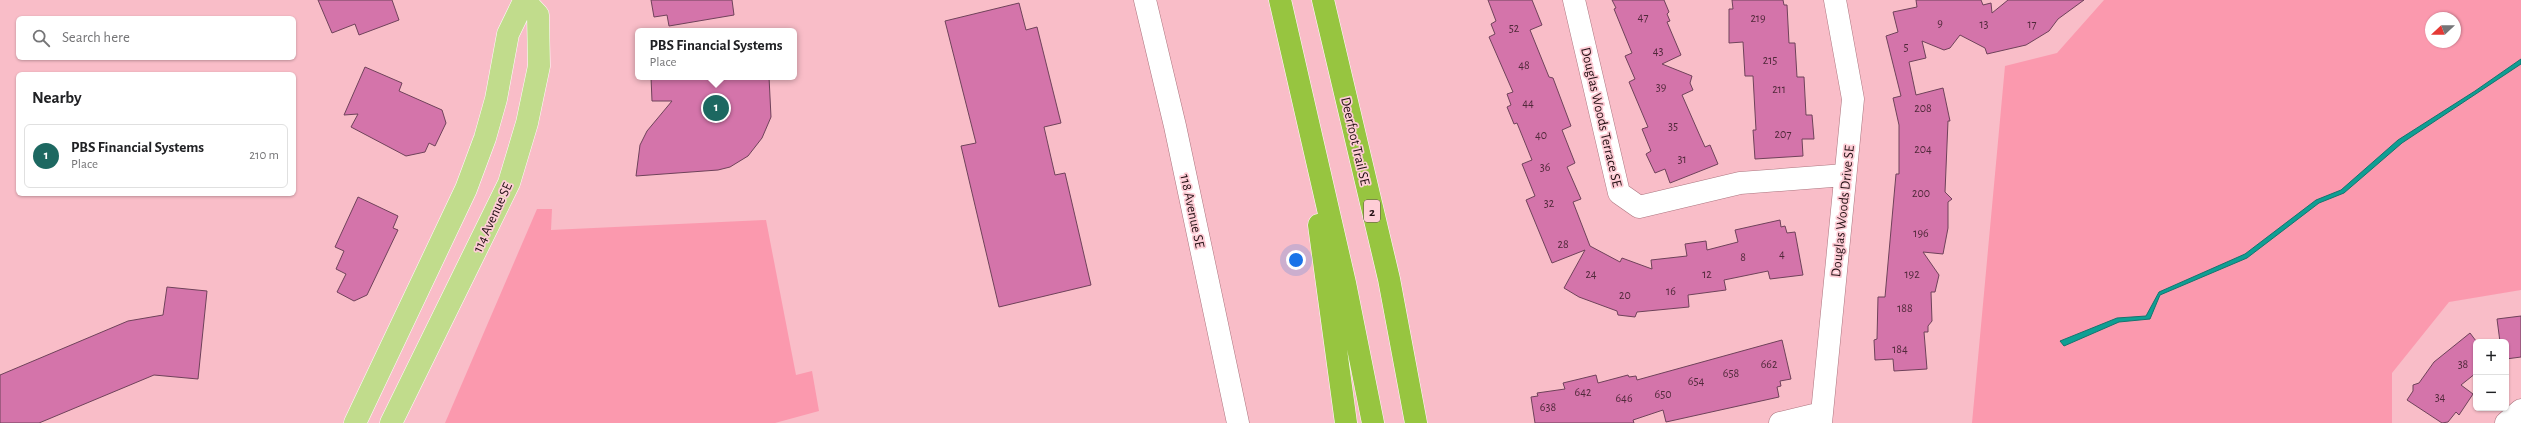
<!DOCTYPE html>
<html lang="en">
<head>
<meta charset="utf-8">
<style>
	:root { --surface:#fff; --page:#f2f2f2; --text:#202124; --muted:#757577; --line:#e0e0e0; --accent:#1d6861 }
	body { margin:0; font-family:"Alegreya Sans",sans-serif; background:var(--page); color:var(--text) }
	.controls { position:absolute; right:12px; bottom:12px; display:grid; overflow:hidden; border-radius:6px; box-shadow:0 1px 3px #0004 }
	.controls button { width:36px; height:36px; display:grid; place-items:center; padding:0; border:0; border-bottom:1px solid var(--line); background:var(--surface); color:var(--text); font:20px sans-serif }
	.compass { position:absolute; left:2425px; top:12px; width:36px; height:36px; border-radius:50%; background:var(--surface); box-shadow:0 1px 3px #0004; rotate:248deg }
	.you { position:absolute; left:1296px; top:260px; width:14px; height:14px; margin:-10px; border:3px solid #fff; border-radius:50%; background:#1a73e8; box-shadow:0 0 0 6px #1a73e833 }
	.badge { display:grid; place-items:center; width:26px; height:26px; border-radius:50%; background:var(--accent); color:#fff; font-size:13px; font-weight:700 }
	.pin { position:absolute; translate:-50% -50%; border:2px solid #fff; box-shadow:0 1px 4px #0006 }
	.popup { position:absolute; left:635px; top:28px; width:162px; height:52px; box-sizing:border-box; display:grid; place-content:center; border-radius:6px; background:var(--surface); filter:drop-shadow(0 1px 3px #0005); font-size:13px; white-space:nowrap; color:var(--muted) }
	.popup b { font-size:15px; color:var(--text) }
	.popup::after { content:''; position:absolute; left:50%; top:100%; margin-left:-8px; border:8px solid transparent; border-top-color:var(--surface) }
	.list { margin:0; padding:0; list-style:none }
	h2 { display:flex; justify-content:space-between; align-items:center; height:52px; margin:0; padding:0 16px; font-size:17px }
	h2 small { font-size:13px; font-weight:400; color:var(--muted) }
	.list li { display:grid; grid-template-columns:26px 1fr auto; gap:12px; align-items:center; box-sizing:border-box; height:64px; margin:0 8px 8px; padding:0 8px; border:1px solid var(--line); border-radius:6px }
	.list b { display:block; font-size:15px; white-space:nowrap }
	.list p { margin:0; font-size:13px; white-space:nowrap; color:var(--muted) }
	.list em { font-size:13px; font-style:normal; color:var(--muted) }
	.icon { flex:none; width:22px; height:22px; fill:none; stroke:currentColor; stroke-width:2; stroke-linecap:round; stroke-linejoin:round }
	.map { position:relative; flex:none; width:2521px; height:423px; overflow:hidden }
	.search { position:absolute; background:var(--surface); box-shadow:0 1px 3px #0004; left:16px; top:16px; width:280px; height:44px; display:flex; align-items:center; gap:10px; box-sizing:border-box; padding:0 14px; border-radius:6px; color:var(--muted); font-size:15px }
	.panel { position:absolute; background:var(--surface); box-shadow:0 1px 3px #0004; left:16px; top:72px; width:280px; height:124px; border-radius:6px }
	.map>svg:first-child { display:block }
	.green { fill:#fb99ae; fill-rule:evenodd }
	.water { fill:#0e9f94; stroke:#15746e }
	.building { fill:#d474aa; stroke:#6f425a }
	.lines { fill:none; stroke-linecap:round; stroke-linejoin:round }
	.minor-casing { stroke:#ac757f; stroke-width:23 }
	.major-casing { stroke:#fff; stroke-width:23 }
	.highway-casing { stroke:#fff; stroke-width:23 }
	.minor { stroke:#fff; stroke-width:22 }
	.major { stroke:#c1dc8c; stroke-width:22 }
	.highway { stroke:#97c540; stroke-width:22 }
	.labels { text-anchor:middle; stroke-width:3.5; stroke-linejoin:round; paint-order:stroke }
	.number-label { font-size:12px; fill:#50293a }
	.shield { fill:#fecdd6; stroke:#65494e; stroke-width:1 }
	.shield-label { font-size:13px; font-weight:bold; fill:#241014 }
	.street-label { font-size:14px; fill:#241014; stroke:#fecdd6 }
</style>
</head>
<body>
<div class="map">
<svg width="2521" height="423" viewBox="0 0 2521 423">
	<rect width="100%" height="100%" fill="#f9bdc8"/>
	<path class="green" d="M2104,0h417v290l-72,12 -57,71v50h-420l33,-357 52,-13zM2431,18h24v24h-24z
		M537,209h15l-1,21 215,-10 30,155 16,-4 7,40 -44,12h-330z"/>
	<path class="water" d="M2521,59v5l-119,79 -58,50 -25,10 -72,55 -87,37 -10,24 -31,3 -55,24 -4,-5 57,-23 29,-2 13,-24 86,-38 71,-54 25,-10 57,-50 77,-49z"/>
	<path class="building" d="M318,0h74l7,20 -40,15 -4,-11 -23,9z
		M651,0h81l2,15 -65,11 -2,-11 -13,2z
		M1488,0h44l10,25 -12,5 19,47 4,1 18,48 -9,4 13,33 -8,4 14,32 -8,3 17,44 30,16 2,-4 30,11 -1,-9 36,-4 -2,-12 21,-3 1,9 31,-8 -3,-12 45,-10 1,7 4,-1 2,7 8,-1 8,43 -33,4 -2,-8 -44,9 2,10 -38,5 1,12 -52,5 -2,5 -17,-2 -1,-4 -38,-14 -15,-9 21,-38 -33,13 -26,-63 9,-4 -13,-32 10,-4 -15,-37 -3,1 -7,-17 4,-2 -4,-11 6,-2 -24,-55 6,-3 -4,-10 5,-3z
		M1612,0h52l5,12 -2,2 3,7 -3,1 14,33 -19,9 30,12 -2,7 3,7 -11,5 18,41 5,11 5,-2 8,19 -48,19 -5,-14 -10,4 -9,-19 5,-3 -9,-22 6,-2 -19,-45 6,-3 -10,-23 7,-3 -18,-44 2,-1z
		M1732,0h51l1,5h3l2,38h6l2,34h7l2,38h6l2,24h-12l1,17 -48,3 -2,-29h3l-3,-54h-8l-2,-34 -14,1v-34h4z
		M1916,0h65l2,5 8,-2 1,10 16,-13h76l-26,19 -9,12 -23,14 -39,9 -2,-6 -25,-13 -10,13 -6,2 -22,-9 4,17 -17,4 7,33 27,-7 7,33h-2l-3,71 7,7 -4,3v26l-5,26 -20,-2 16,23 -4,17h-4l1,29 -4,5v6h-4l3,37 -33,2 -1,-12 -18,1 -1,-20 3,-1 1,-42h7l11,-123h3v-49l-6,-27 8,-2 -15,-60 12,-4 -5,-20 24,-5z
		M1019,3l7,27 11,-3 24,96 -17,4 11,48 10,-2 26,112 -92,22 -38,-161 15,-3 -31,-122z
		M365,67l37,16 -3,8 43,19 4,13 -11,23 -6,-3 -4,9 -19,4 -55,-29 7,-13 -14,1z
		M651,77h118l2,40 -9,21 -14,18 -18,11 -12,3 -82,6 4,-31 7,-14 25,-30h-20z
		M358,197l40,19 -5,12 5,2 -31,65 -13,6 -17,-9 9,-18 -10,-5 8,-18 -9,-4z
		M167,287l40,4 -9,88 -44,-4 -115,48h-39v-48l128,-54 35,-6z
		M2521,316v41l-15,2v-17h-6l-3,-23z
		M2470,333l6,8v32l-15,12 12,9 -14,21 -3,-3 -8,10 -6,1 -35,-23 6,-9v-6l6,-2 15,-21z
		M1782,340l9,39 -11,2 1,5 -4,1 2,10 -113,25 -3,-12 -30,10 1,3h-99l-4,-26 7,-1 -1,-3 28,-4 -2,-6 33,-8 2,8 30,-8 1,2 7,-1 1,4z"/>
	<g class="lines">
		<defs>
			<path id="minor" d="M1145,0l30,126 63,297
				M1574,0l45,193 20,14 101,-24 105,-8
				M1780,423l42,-10
				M1821,423l32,-324 -18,-99
				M2506,423l15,-13"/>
			<path id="major" d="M355,423l111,-234 19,-51 11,-39 12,-65 16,-33
				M391,423l118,-240 18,-60 12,-57 -1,-51 -14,-15"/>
			<path id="highway" d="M1280,0l65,283 28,140
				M1323,0l66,279 27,144
				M1319,225l27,198"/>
		</defs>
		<use href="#minor" class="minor-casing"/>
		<use href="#major" class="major-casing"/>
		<use href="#highway" class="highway-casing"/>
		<use href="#minor" class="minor"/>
		<use href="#major" class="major"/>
		<use href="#highway" class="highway"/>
	</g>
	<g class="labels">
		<g class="number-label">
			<text x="1643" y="21">47</text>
			<text x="1758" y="22">219</text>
			<text x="1940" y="27">9</text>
			<text x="1984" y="28">13</text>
			<text x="2032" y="28">17</text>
			<text x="1514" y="32">52</text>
			<text x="1906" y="51">5</text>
			<text x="1658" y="55">43</text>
			<text x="1770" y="64">215</text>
			<text x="1524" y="69">48</text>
			<text x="1661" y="91">39</text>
			<text x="1779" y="93">211</text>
			<text x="1528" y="107">44</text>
			<text x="1923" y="112">208</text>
			<text x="1673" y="130">35</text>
			<text x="1783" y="138">207</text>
			<text x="1541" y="139">40</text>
			<text x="1923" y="153">204</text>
			<text x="1682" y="163">31</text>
			<text x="1545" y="171">36</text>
			<text x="1921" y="197">200</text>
			<text x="1549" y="207">32</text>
			<text x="1921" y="237">196</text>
			<text x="1563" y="248">28</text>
			<text x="1782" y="258">4</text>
			<text x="1743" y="261">8</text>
			<text x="1591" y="278">24</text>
			<text x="1707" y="278">12</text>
			<text x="1912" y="278">192</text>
			<text x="1671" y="295">16</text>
			<text x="1625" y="299">20</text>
			<text x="1905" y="312">188</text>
			<text x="1900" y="353">184</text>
			<text x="1769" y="368">662</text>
			<text x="2463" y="368">38</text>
			<text x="1731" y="377">658</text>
			<text x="1696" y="385">654</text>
			<text x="1583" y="396">642</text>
			<text x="1663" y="398">650</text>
			<text x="2440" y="401">34</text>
			<text x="1624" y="402">646</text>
			<text x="1548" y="411">638</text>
		</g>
		<rect class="shield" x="1364" y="200" width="16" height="22" rx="3"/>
		<g class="shield-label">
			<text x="1372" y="216">2</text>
		</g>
		<g class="street-label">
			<text transform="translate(1602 117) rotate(77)" y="5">Douglas Woods Terrace SE</text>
			<text transform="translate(1356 141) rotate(77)" y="5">Deerfoot Trail SE</text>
			<text transform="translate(1193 211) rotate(78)" y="5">118 Avenue SE</text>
			<text transform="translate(1842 211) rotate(-84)" y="5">Douglas Woods Drive SE</text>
			<text transform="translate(492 217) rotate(-65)" y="5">114 Avenue SE</text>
		</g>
	</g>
</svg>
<div class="controls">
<button>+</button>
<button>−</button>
</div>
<svg class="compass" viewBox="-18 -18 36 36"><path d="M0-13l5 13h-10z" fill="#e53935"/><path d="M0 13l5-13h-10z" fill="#757577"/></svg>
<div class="you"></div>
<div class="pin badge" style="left:716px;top:108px">1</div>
<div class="popup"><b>PBS Financial Systems</b>Place</div>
<div class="search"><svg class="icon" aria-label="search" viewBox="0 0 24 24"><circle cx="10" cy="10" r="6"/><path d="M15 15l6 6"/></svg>Search here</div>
<section class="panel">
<h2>Nearby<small></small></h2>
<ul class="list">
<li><span class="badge">1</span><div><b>PBS Financial Systems</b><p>Place</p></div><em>210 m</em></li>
</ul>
</section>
</div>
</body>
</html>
